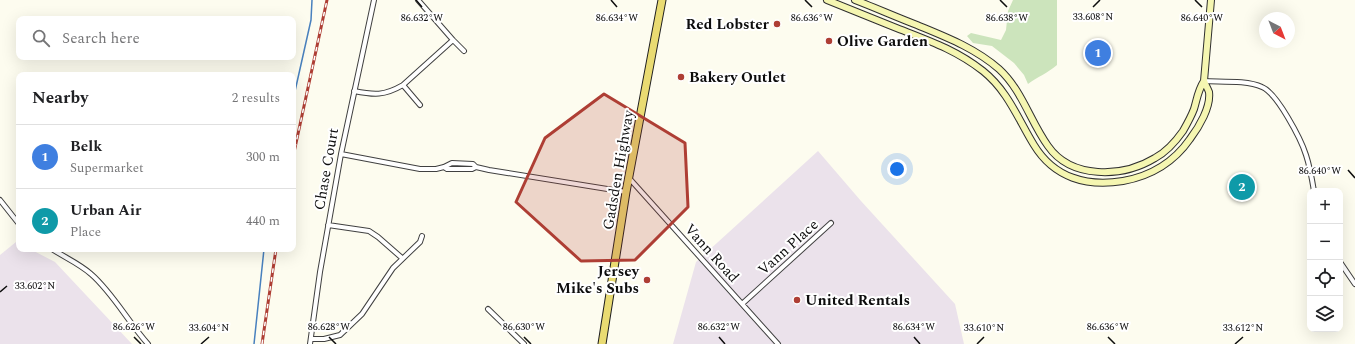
<!DOCTYPE html>
<html lang="en">
<head>
<meta charset="utf-8">
<style>
	:root { --surface:#fff; --page:#f2f2f2; --text:#202124; --muted:#757577; --line:#e0e0e0; --accent:#111827 }
	body { margin:0; font-family:Spectral,serif; background:var(--page); color:var(--text) }
	.controls { position:absolute; right:12px; bottom:12px; display:grid; overflow:hidden; border-radius:8px; box-shadow:0 4px 16px #0002 }
	.controls button { width:36px; height:36px; display:grid; place-items:center; padding:0; border:0; border-bottom:1px solid var(--line); background:var(--surface); color:var(--text); font:20px sans-serif }
	.compass { position:absolute; left:1259px; top:12px; width:36px; height:36px; border-radius:50%; background:var(--surface); box-shadow:0 4px 16px #0002; rotate:138deg }
	.you { position:absolute; left:897px; top:169px; width:14px; height:14px; margin:-10px; border:3px solid #fff; border-radius:50%; background:#1a73e8; box-shadow:0 0 0 6px #1a73e833 }
	.badge { display:grid; place-items:center; width:26px; height:26px; border-radius:50%; background:var(--accent); color:#fff; font-size:13px; font-weight:700 }
	.pin { position:absolute; translate:-50% -50%; border:2px solid #fff; box-shadow:0 1px 4px #0006 }
	.list { margin:0; padding:0; list-style:none }
	h2 { display:flex; justify-content:space-between; align-items:center; height:52px; margin:0; padding:0 16px; font-size:17px }
	h2 small { font-size:13px; font-weight:400; color:var(--muted) }
	.list li { display:grid; grid-template-columns:26px 1fr auto; gap:12px; align-items:center; box-sizing:border-box; height:64px; padding:0 16px; border-top:1px solid var(--line) }
	.list b { display:block; font-size:15px; white-space:nowrap }
	.list p { margin:0; font-size:13px; white-space:nowrap; color:var(--muted) }
	.list em { font-size:13px; font-style:normal; color:var(--muted) }
	.icon { flex:none; width:22px; height:22px; fill:none; stroke:currentColor; stroke-width:2; stroke-linecap:round; stroke-linejoin:round }
	.map { position:relative; flex:none; width:1355px; height:344px; overflow:hidden }
	.search { position:absolute; background:var(--surface); box-shadow:0 4px 16px #0002; left:16px; top:16px; width:280px; height:44px; display:flex; align-items:center; gap:10px; box-sizing:border-box; padding:0 14px; border-radius:8px; color:var(--muted); font-size:15px }
	.panel { position:absolute; background:var(--surface); box-shadow:0 4px 16px #0002; left:16px; top:72px; width:280px; height:180px; border-radius:8px }
	.map>svg:first-child { display:block }
	.industrial { fill:#ebe2eb }
	.green { fill:#cce4bc }
	.lines { fill:none; stroke-linecap:round; stroke-linejoin:round }
	.stream { stroke:#4880be; stroke-width:1.5 }
	.street-casing { stroke:#404040; stroke-width:6 }
	.secondary-casing { stroke:#2f2f2f; stroke-width:8 }
	.primary-casing { stroke:#1e1e1e; stroke-width:9 }
	.street { stroke:#fff; stroke-width:4 }
	.secondary { stroke:#f5f6b1; stroke-width:6 }
	.primary { stroke:#e9db72; stroke-width:7 }
	.rail-casing { stroke:#ae3e34; stroke-width:3 }
	.rail { stroke:#fff; stroke-width:1.5; stroke-dasharray:4.5; stroke-linecap:butt }
	.marked { fill:#ae3e34; fill-opacity:0.2; stroke:#ae3e34; stroke-width:3; stroke-linejoin:round }
	.ticks { fill:none; stroke:#0d0d0d; stroke-width:1.5 }
	.poi-dot { fill:#ae3e34; stroke:#fff; stroke-width:1.5 }
	.labels { text-anchor:middle; stroke-width:4; stroke-linejoin:round; paint-order:stroke }
	.poi-label { font-size:15px; font-weight:bold; fill:#0d0d0d; stroke:#fff; text-anchor:start }
	.street-label { font-size:15px; fill:#0d0d0d; stroke:#fff }
	.ticks-label { font-size:10px; text-anchor:middle; fill:#0d0d0d; stroke:#fff; stroke-width:4; stroke-linejoin:round; paint-order:stroke }
</style>
</head>
<body>
<div class="map">
<svg width="1355" height="344" viewBox="0 0 1355 344">
	<rect width="100%" height="100%" fill="#fdfcef"/>
	<path class="industrial" d="M818,151l43,50 94,103 9,40h-291l23,-82z
		M16,242l3,1v6h11l25,13 77,82h-132v-89z"/>
	<path class="green" d="M1013,0h44v65c-9,8 -20,12 -29,19l-4,-9 -10,-12 -22,-17 -19,-3 -6,-7 4,-3 30,7 5,-10 2,-19z"/>
	<g class="lines">
		<path class="stream" d="M293,100l18,-80 1,-20
			M254,344l10,-95"/>
		<defs>
			<path id="street" d="M418,0l35,40 11,11
				M1204,81c16,1 43,-1 58,6 15,6 39,52 44,68 4,12 6,24 8,36
				M403,85l17,20
				M354,91c20,4 30,5 49,-6l50,-45
				M341,154l79,15h16l8,-2 8,-4 21,1 3,3 13,3 137,22
				M444,167l3,2h25l4,-2
				M629,178l149,166
				M0,200l19,24
				M328,225l41,6 9,6 24,21
				M52,249c12,8 28,15 39,25 22,19 37,48 57,70
				M1340,262l15,22
				M742,304l89,-81
				M488,309l36,35
				M311,339h13l16,-4 22,-21 31,-46 27,-26 2,-6
				M310,344l10,-72 21,-118 33,-154"/>
			<path id="secondary" d="M827,0c22,9 45,18 67,27 33,13 61,22 89,44 25,20 35,48 51,74 20,33 53,42 89,36 28,-5 51,-19 67,-42 9,-12 21,-32 19,-47 -1,-3 -4,-8 -5,-11l7,-81
				M855,0c21,8 41,17 62,25 29,12 58,23 82,44 23,21 31,52 49,77 23,33 74,32 107,12 11,-6 21,-17 28,-27 4,-7 8,-14 11,-22 3,-10 4,-19 10,-28"/>
			<path id="primary" d="M602,344l24,-152 36,-192"/>
		</defs>
		<use href="#street" class="street-casing"/>
		<use href="#secondary" class="secondary-casing"/>
		<use href="#primary" class="primary-casing"/>
		<use href="#street" class="street"/>
		<use href="#secondary" class="secondary"/>
		<use href="#primary" class="primary"/>
		<defs>
			<path id="rail" d="M293,157l34,-157
				M262,344l14,-95"/>
		</defs>
		<use href="#rail" class="rail-casing"/>
		<use href="#rail" class="rail"/>
	</g>
	<path class="marked" d="M604,94l81,49 3,64 -53,53 -54,1 -65,-59 29,-64z"/>
	<path class="ticks" d="M416,0l6,7M611,0l6,7M805,0l7,7M1000,0l7,7M1195,0l7,7M1093,7l7,-7M1348,170l7,8M0,292l7,-6M134,337l7,7M329,337l7,7M524,337l7,7M719,337l6,7M914,337l6,7M1108,337l7,7M201,344l8,-7M977,344l7,-7M1235,344l8,-7"/>
	<g class="poi-dot">
		<circle cx="777" cy="24" r="4"/>
		<circle cx="829" cy="41" r="4"/>
		<circle cx="681" cy="77" r="4"/>
		<circle cx="647" cy="280" r="4"/>
		<circle cx="797" cy="300" r="4"/>
	</g>
	<g class="labels">
		<g class="poi-label">
			<text x="769" y="29" text-anchor="end">Red Lobster</text>
			<text x="837" y="46">Olive Garden</text>
			<text x="689" y="82">Bakery Outlet</text>
			<text x="639" y="276" text-anchor="end">Jersey<tspan x="639" dy="17">Mike's Subs</tspan></text>
			<text x="805" y="305">United Rentals</text>
		</g>
		<g class="street-label">
			<text transform="translate(326 169) rotate(-80)" y="5">Chase Court</text>
			<text transform="translate(618 170) rotate(-80)" y="5">Gadsden Highway</text>
			<text transform="translate(788 247) rotate(-42)" y="5">Vann Place</text>
			<text transform="translate(712 253) rotate(48)" y="5">Vann Road</text>
		</g>
	</g>
	<g class="ticks-label">
		<text x="1093" y="20">33.608°N</text>
		<text x="422" y="21">86.632°W</text>
		<text x="617" y="21">86.634°W</text>
		<text x="812" y="21">86.636°W</text>
		<text x="1007" y="21">86.638°W</text>
		<text x="1202" y="21">86.640°W</text>
		<text x="1320" y="174">86.640°W</text>
		<text x="35" y="289">33.602°N</text>
		<text x="134" y="330">86.626°W</text>
		<text x="329" y="330">86.628°W</text>
		<text x="524" y="330">86.630°W</text>
		<text x="719" y="330">86.632°W</text>
		<text x="914" y="330">86.634°W</text>
		<text x="1108" y="330">86.636°W</text>
		<text x="209" y="331">33.604°N</text>
		<text x="984" y="331">33.610°N</text>
		<text x="1243" y="331">33.612°N</text>
	</g>
</svg>
<div class="controls">
<button>+</button>
<button>−</button>
<button><svg class="icon" aria-label="locate" viewBox="0 0 24 24"><circle cx="12" cy="12" r="6"/><path d="M12 2v4M12 18v4M2 12h4M18 12h4"/></svg></button>
<button><svg class="icon" aria-label="layers" viewBox="0 0 24 24"><path d="M12 4l9 5-9 5-9-5zM3 14l9 5 9-5"/></svg></button>
</div>
<svg class="compass" viewBox="-18 -18 36 36"><path d="M0-13l5 13h-10z" fill="#e53935"/><path d="M0 13l5-13h-10z" fill="#757577"/></svg>
<div class="you"></div>
<div class="pin badge" style="left:1098px;top:53px;background:#3f7fe0">1</div>
<div class="pin badge" style="left:1242px;top:187px;background:#0f9aa8">2</div>
<div class="search"><svg class="icon" aria-label="search" viewBox="0 0 24 24"><circle cx="10" cy="10" r="6"/><path d="M15 15l6 6"/></svg>Search here</div>
<section class="panel">
<h2>Nearby<small>2 results</small></h2>
<ul class="list">
<li><span class="badge" style="background:#3f7fe0">1</span><div><b>Belk</b><p>Supermarket</p></div><em>300 m</em></li>
<li><span class="badge" style="background:#0f9aa8">2</span><div><b>Urban Air</b><p>Place</p></div><em>440 m</em></li>
</ul>
</section>
</div>
</body>
</html>
